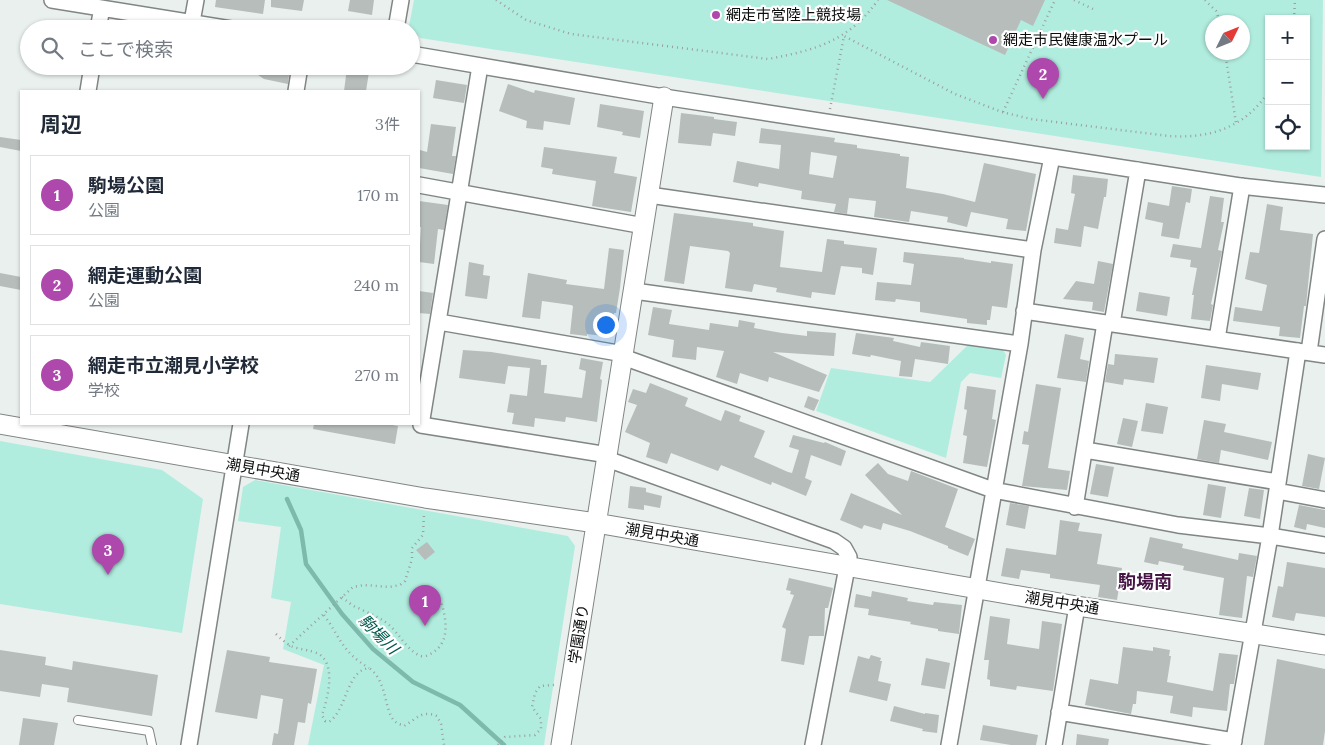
<!DOCTYPE html>
<html lang="ja">
<head>
<meta charset="utf-8">
<style>
	:root { --surface:#fff; --page:#f2f2f3; --text:#1f2937; --muted:#747a83; --line:#e0e1e3; --accent:#ae48ad }
	body { margin:0; font-family:Lora,"Noto Sans JP",serif; background:var(--page); color:var(--text) }
	.controls { position:absolute; right:15px; top:15px; display:grid; overflow:hidden; border-radius:0px; box-shadow:0 1px 4px #0004 }
	.controls button { width:45px; height:45px; display:grid; place-items:center; padding:0; border:0; border-bottom:1px solid var(--line); background:var(--surface); color:var(--text); font:25px sans-serif }
	.compass { position:absolute; left:1205px; top:15px; width:45px; height:45px; border-radius:50%; background:var(--surface); box-shadow:0 1px 4px #0004; rotate:47deg }
	.you { position:absolute; left:605px; top:324px; width:18px; height:18px; margin:-12px; border:4px solid #fff; border-radius:50%; background:#1a73e8; box-shadow:0 0 0 8px #1a73e833 }
	.badge { display:grid; place-items:center; width:32px; height:32px; border-radius:50%; background:var(--accent); color:#fff; font-size:16px; font-weight:700 }
	.pin { position:absolute; translate:-50% -41px; filter:drop-shadow(0 1px 2px #0008) }
	.pin::after { content:''; position:absolute; top:26px; width:18px; height:15px; background:inherit; clip-path:polygon(0 0,100% 0,50% 100%) }
	.list { margin:0; padding:0; list-style:none }
	h2 { display:flex; justify-content:space-between; align-items:center; height:65px; margin:0; padding:0 20px; font-size:21px }
	h2 small { font-size:16px; font-weight:400; color:var(--muted) }
	.list li { display:grid; grid-template-columns:32px 1fr auto; gap:15px; align-items:center; box-sizing:border-box; height:80px; margin:0 10px 10px; padding:0 10px; border:1px solid var(--line); border-radius:0px }
	.list b { display:block; font-size:19px; white-space:nowrap }
	.list p { margin:0; font-size:16px; white-space:nowrap; color:var(--muted) }
	.list em { font-size:16px; font-style:normal; color:var(--muted) }
	.icon { flex:none; width:28px; height:28px; fill:none; stroke:currentColor; stroke-width:2; stroke-linecap:round; stroke-linejoin:round }
	.map { position:relative; flex:none; width:1325px; height:745px; overflow:hidden }
	.search { position:absolute; background:var(--surface); box-shadow:0 1px 4px #0004; left:20px; top:20px; width:400px; height:55px; display:flex; align-items:center; gap:12px; box-sizing:border-box; padding:0 18px; border-radius:28px; color:var(--muted); font-size:19px }
	.panel { position:absolute; background:var(--surface); box-shadow:0 1px 4px #0004; left:20px; top:90px; width:400px; height:335px; border-radius:0px }
	.map>svg:first-child { display:block }
	.green { fill:#b1eddf; fill-rule:evenodd }
	.lines { fill:none; stroke-linecap:round; stroke-linejoin:round }
	.stream { stroke:#7dbaac; stroke-width:4.5 }
	.building { fill:#b6bdbb; fill-rule:evenodd }
	.service-casing { stroke:#808684; stroke-width:10 }
	.minor-casing { stroke:#808684; stroke-width:18 }
	.tertiary-casing { stroke:#808684; stroke-width:21 }
	.path { stroke:#9a9f9e; stroke-width:2.5; stroke-dasharray:1 4; stroke-linecap:butt }
	.service { stroke:#fff; stroke-width:8 }
	.minor { stroke:#fff; stroke-width:15 }
	.tertiary { stroke:#fff; stroke-width:19 }
	.poi-dot { fill:#ae48ad; stroke:#fff; stroke-width:2 }
	.labels { text-anchor:middle; stroke-width:4.5; stroke-linejoin:round; paint-order:stroke }
	.poi-label { font-size:15px; fill:#0c0e0d; stroke:#fff; text-anchor:start }
	.street-label { font-size:15px; fill:#0c0e0d; stroke:#fff }
	.water-label { font-size:16px; font-style:italic; fill:#00594c; stroke:#fff }
	.quarter-label { font-size:18px; font-weight:bold; fill:#461545; stroke:#fff }
</style>
</head>
<body>
<div class="map">
<svg width="1325" height="745" viewBox="0 0 1325 745">
	<rect width="100%" height="100%" fill="#e9f0ee"/>
	<path class="green" d="M414,0h909l-2,177 -901,-139 -11,-12zM1269,19h37v127h-37zM1212,22h30v30h-30z
		M969,344l34,6 3,5 -5,23 -31,-5 -9,9 -15,76 -130,-47 15,-43 99,14z
		M0,441l162,29 41,29 -21,134 -182,-29z
		M255,480l313,56 7,10 -31,199h-236l16,-80 -41,-16 8,-47 -20,-4 10,-71 -43,-6 5,-34z"/>
	<g class="lines">
		<path class="stream" d="M287,499l14,31 5,34 36,50 31,35 40,33 47,23 44,40"/>
	</g>
	<path class="building" d="M216,0h49l-2,14 -48,-7z
		M271,0h33l-2,11 -31,-4z
		M350,0h24l-2,15 -24,-4z
		M887,0h158l-12,26 -12,-6 -16,35z
		M245,66h45l-2,18 -24,-5z
		M347,68l22,4 -3,19h-22z
		M436,80l31,5 -3,18 -31,-5z
		M508,84l26,9 1,-3 40,8 -5,27 -26,-4 -1,9 -17,-2 1,-7 -28,-10z
		M600,104l44,7 -4,27 -18,-3 1,-3 -26,-5z
		M681,113l33,4v2l23,3 -2,14 -22,-3 -2,13 -33,-3z
		M431,124l25,3 -4,29h4l-3,18 -34,-6 1,-18 7,2z
		M761,128l74,10 -1,4 23,3v3l43,6v2l9,1 -3,31 37,6 32,8 9,-39 52,11 -10,57 -20,-2 2,-10 -37,-7 -4,15 -20,-5 1,-5 -37,-6 -2,11 -35,-5 2,-16 -27,-3 -2,16 -13,-2 2,-8 -35,-5 1,-8 -43,-8 -1,4 -25,-5 4,-21 42,8 2,-24 -22,-2zM811,152l26,4 -4,22 -24,-4z
		M0,137l21,3v11l-21,-4z
		M544,147l73,10 -3,16 23,4 -6,35 -39,-6 4,-25 -44,-7 1,-5 -12,-2z
		M1073,175l35,4 -2,18h-2l-6,32 -14,-3 -3,21 -27,-4 2,-15 12,2 7,-36 -4,-1z
		M1172,186l20,3 -2,14 -4,-1 -7,37 -18,-3 2,-13 -18,-4 3,-17 21,4z
		M1210,196l14,2 -3,24h3l-6,28 4,1 -11,53 2,1 -3,16 -19,-2 3,-24h-2l5,-27 -7,-1 1,-7 -21,-3 3,-13 28,4z
		M419,201l29,4 -4,25 -6,-1 -4,35 -15,-2 2,-35h-2z
		M1267,204l16,3 -3,23 33,4 -7,72h-2l-4,32 -21,-2 1,-9 -47,-6 2,-14 27,4 5,-26 -22,-6 5,-27 9,1z
		M674,213l79,10v3l31,5 -4,36 42,5 5,-33 17,2v3l33,4 -4,27 -11,-2v-5l-21,-2 -6,29 -23,-3 -1,6 -35,-6 1,-4 -23,-4 -2,8 -27,-4 5,-35 -2,-2 -38,-5 -6,38 -20,-3z
		M609,248l15,2 -4,38 -4,25h-2l-3,24 -24,-3v2l-17,-2 3,-28 -2,-1 -29,-4 -2,18 -18,-2 6,-44 39,7 -1,4 38,5z
		M904,252l60,6v1l27,4v-2l22,3 -6,44 -15,-2 -2,14h-3v5l-20,-2v-4l-47,-7v-10l-24,-3 -1,3 -20,-2 2,-18 34,3 3,-21 -11,-2z
		M1098,261l15,3 -9,48 -12,-2 1,-8 -30,-3 13,-18 18,3z
		M469,262l15,3 -1,10 7,1 -3,23 -22,-3z
		M0,273l21,4v13l-21,-4z
		M419,291l14,2 -3,21 -11,-1z
		M1139,292l31,5 -3,19 -31,-5z
		M653,307l19,3 -3,14 40,6 1,-7 28,4 1,-7 16,3 -1,5 28,5 25,3v-5l29,2 -2,23 -61,-4 54,23 -8,17 -50,-15 -1,5 -28,-9 -3,11 -21,-7 8,-26 -27,-4 -1,13 -24,-3 2,-17 -26,-5z
		M856,333l38,5 -1,3 27,6 1,-5 29,4 -2,18 -33,-5 -3,18 -13,-1 2,-15 -30,-6 -1,2 -18,-3z
		M1065,334l19,4 -4,21 9,2 -3,21 -29,-4z
		M463,350l28,2 50,8v5h6l-3,28 38,5 4,-27 -7,-2 2,-11 22,4 -3,17 2,1 -5,42 -31,-5 -1,5 -30,-4 -1,9 -22,-3 2,-11 -7,-1 3,-18 17,2 3,-28 -22,-2 -3,18 -46,-6z
		M1115,354l43,4 -4,25 -30,-4 -1,6 -18,-3 3,-18 6,1z
		M1206,365l55,8 -3,17 -36,-6 -2,17 -19,-3z
		M650,383l38,15 -3,8 36,15 4,-11 16,6 -2,5 26,10 -11,26 34,15 4,1 7,-23 -10,-3 4,-12 31,8 1,-1 21,9 -5,15 -30,-11 -6,23 7,3 -6,15 -34,-14 -1,3 -50,-20 -3,6 -47,-18 -4,11 -21,-7 4,-14 -25,-11 12,-27 -9,-3 5,-13 13,4z
		M1036,384l25,4 -13,80 22,3 -3,19 -45,-4 7,-41 -7,-1 2,-13 4,1z
		M967,386l29,4 -4,29 4,1 -9,47 -24,-4 4,-27 -4,-1 4,-25 -3,-1z
		M808,396l11,4 -5,11 -10,-4z
		M1146,403l22,4 -5,27 -22,-3z
		M1123,418l15,3 -6,26 -15,-3z
		M1204,420l22,4 -2,8 48,10 -4,18 -47,-10 -2,13 -22,-4z
		M314,424h73l11,2 -3,18 -82,-15z
		M1308,454l17,4 -6,31 -17,-3z
		M878,463l10,11 20,7 3,-10 47,18 -13,38 30,12 -7,17 -20,-8v-2l-38,-15 -27,-8 -2,7 -17,-5 -2,4 -22,-9 11,-27 51,22 -37,-40z
		M1096,464l18,3 -6,30 -18,-3z
		M1208,484l18,3 -5,31 -18,-3z
		M630,486l16,2v4l16,4 -2,12 -16,-3v5l-16,-2z
		M1249,488l15,2 -4,29 -16,-3z
		M1010,503l19,3 -4,23 -19,-4z
		M1299,505l26,5v18l-18,-4 -1,6 -12,-3z
		M1060,520l20,3 -2,8 24,3 -5,30 25,4 -5,32 -19,-3 2,-12 -50,-7v-4l-29,-4 -2,9 -18,-3 5,-28 50,7z
		M1150,537l33,7 -1,4 56,12 1,-7 18,3 -4,21 -6,-1 -5,42 -23,-3 5,-37 -41,-8 1,-4 -25,-5 -1,4 -14,-3z
		M427,542l8,10 -10,8 -9,-10z
		M1287,562l38,6v49l-29,-4 -2,8 -22,-4 6,-31 5,1z
		M789,578l44,10 -5,20h-3l-1,28h-15l-5,29 -23,-4 5,-32 -4,-2 12,-32 -4,-1 1,-3 -5,-1z
		M872,591l36,7 -1,3 26,4 1,-3 28,3 -3,29 -21,-3v-2l-28,-5 1,-2 -43,-7 1,-6 -15,-2 2,-13 15,3z
		M990,616l20,3 -3,25 32,5 3,-28 20,3 -9,67 -36,-5 -1,4 -26,-4v-6l-3,-1 2,-19h-5z
		M1123,647l30,4v-4l17,3 -1,6h2l-4,26 46,9 6,-38 19,2 -4,29h-4l-3,27 -34,-4 -1,10 -22,-4 3,-17 -36,-5 -1,13h-3l-2,10 -46,-9 5,-26 28,5z
		M0,650l46,7 -1,8 27,5 1,-9 85,14 -6,41 -85,-14 2,-14 -27,-4 -2,13 -40,-6z
		M227,650l43,7 -1,5 48,7 -6,35 -3,-1 -3,20 -7,-1 -4,23h-22l2,-12 4,1 5,-35 -22,-4 -4,24 -42,-7z
		M871,655l10,3 -1,3h2l-4,20 13,3 -4,17 -38,-9 9,-36 11,3z
		M926,658l24,5 -5,26 -24,-4z
		M1277,659l48,10v62l-2,14h-59z
		M894,706l31,8v-1l14,2 -2,18 -15,-2 1,-2 -33,-8z
		M23,718l35,5 -4,22h-35z
		M983,725l55,10 -2,10h-25l-31,-5z
		M1077,734l32,5 -1,6h-32z"/>
	<g class="lines">
		<defs>
			<path id="service" d="M78,720l71,11 3,14"/>
			<path id="minor" d="M52,0l179,29
				M192,22l4,-22
				M98,29l4,-21
				M396,29l5,-29
				M411,54l253,43 576,89 85,9
				M480,66l-59,359 187,30
				M88,91l4,-25
				M296,91l4,-25
				M419,185l225,41
				M649,195l384,55
				M634,291l386,53
				M1024,311l301,44
				M439,322l185,32
				M1112,324l26,-154
				M1217,339l25,-153
				M1309,352l16,-113
				M623,357l370,133 185,35 92,11 55,9
				M1085,450l193,32
				M607,459l227,82 10,7 5,9 -36,188
				M1277,491l48,9
				M1075,507l30,-184
				M1059,712l175,29
				M189,745l52,-321
				M949,745l71,-401 13,-94 19,-93
				M1054,745l23,-139
				M1233,745l37,-209 28,-185"/>
			<path id="tertiary" d="M0,424l425,74 171,25 481,83 248,39
				M561,745l103,-648"/>
		</defs>
		<use href="#service" class="service-casing"/>
		<use href="#minor" class="minor-casing"/>
		<use href="#tertiary" class="tertiary-casing"/>
		<path class="path" d="M496,0l30,20 45,14 197,25c48,-9 81,-18 110,-59
			M1074,0l19,9
			M1205,0l11,11 4,11
			M1294,19l1,-19
			M1225,52l11,71
			M830,109l14,-73 111,58 47,18 29,7 138,17c41,3 77,-9 100,-45
			M1003,112l52,-112
			M342,597c5,4 10,9 16,11 10,5 20,8 30,16 11,9 19,27 33,32 4,1 8,-1 11,-3 19,-11 14,-35 9,-52
			M324,615c16,22 18,37 45,53
			M276,634c18,17 17,12 38,18 24,7 14,46 8,63l3,6 4,1c19,-14 17,-51 40,-54 20,14 14,46 28,55 0,1 7,2 7,3 14,-8 17,-16 33,-10l4,8 3,21
			M289,646l64,-59 11,-2 25,2 11,-2 5,-4 7,-22v-11l11,-13 1,-21
			M498,745l7,-8 30,-2 6,-6v-10l-9,-12 3,-14 5,-7 14,-1"/>
		<use href="#service" class="service"/>
		<use href="#minor" class="minor"/>
		<use href="#tertiary" class="tertiary"/>
	</g>
	<g class="poi-dot">
		<circle cx="716" cy="15" r="5"/>
		<circle cx="993" cy="40" r="5"/>
	</g>
	<g class="labels">
		<g class="poi-label">
			<text x="726" y="20">網走市営陸上競技場</text>
			<text x="1003" y="45">網走市民健康温水プール</text>
		</g>
		<g class="street-label">
			<text transform="translate(263 470) rotate(10)" y="5">潮見中央通</text>
			<text transform="translate(662 535) rotate(10)" y="5">潮見中央通</text>
			<text transform="translate(1062 603) rotate(9)" y="5">潮見中央通</text>
			<text transform="translate(579 634) rotate(-81)" y="5">学園通り</text>
		</g>
		<g class="water-label">
			<text transform="translate(379 634) rotate(45)" y="6">駒場川</text>
		</g>
		<g class="quarter-label">
			<text x="1145" y="588">駒場南</text>
		</g>
	</g>
</svg>
<div class="controls">
<button>+</button>
<button>−</button>
<button><svg class="icon" aria-label="locate" viewBox="0 0 24 24"><circle cx="12" cy="12" r="6"/><path d="M12 2v4M12 18v4M2 12h4M18 12h4"/></svg></button>
</div>
<svg class="compass" viewBox="-18 -18 36 36"><path d="M0-13l5 13h-10z" fill="#e53935"/><path d="M0 13l5-13h-10z" fill="#747a83"/></svg>
<div class="you"></div>
<div class="pin badge" style="left:425px;top:626px">1</div>
<div class="pin badge" style="left:1043px;top:99px">2</div>
<div class="pin badge" style="left:108px;top:575px">3</div>
<div class="search"><svg class="icon" aria-label="search" viewBox="0 0 24 24"><circle cx="10" cy="10" r="6"/><path d="M15 15l6 6"/></svg>ここで検索</div>
<section class="panel">
<h2>周辺<small>3件</small></h2>
<ul class="list">
<li><span class="badge">1</span><div><b>駒場公園</b><p>公園</p></div><em>170 m</em></li>
<li><span class="badge">2</span><div><b>網走運動公園</b><p>公園</p></div><em>240 m</em></li>
<li><span class="badge">3</span><div><b>網走市立潮見小学校</b><p>学校</p></div><em>270 m</em></li>
</ul>
</section>
</div>
</body>
</html>
